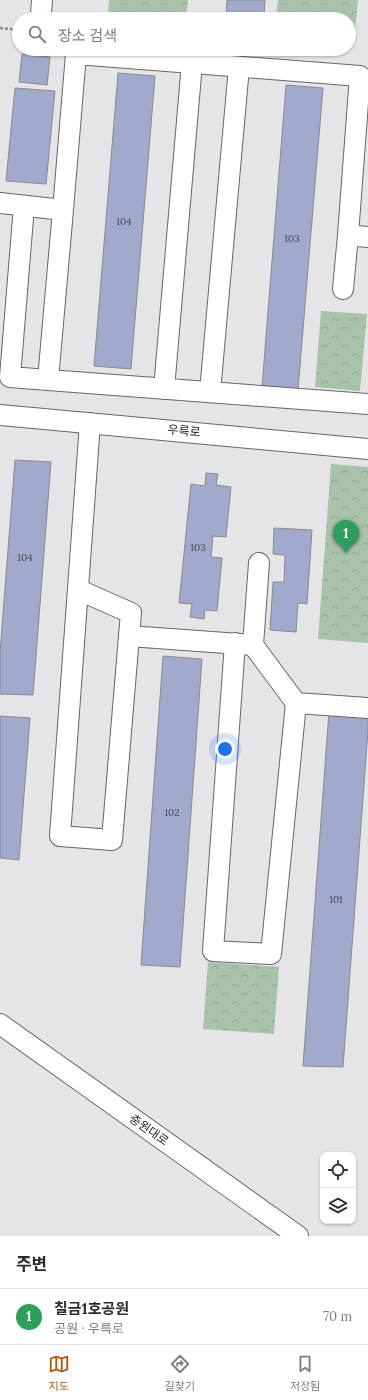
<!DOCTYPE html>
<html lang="ko">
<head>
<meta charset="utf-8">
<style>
	:root { --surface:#fff; --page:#f2f2f3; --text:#2b2b33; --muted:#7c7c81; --line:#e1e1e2; --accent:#b45309 }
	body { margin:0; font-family:Lora,"Noto Sans KR",serif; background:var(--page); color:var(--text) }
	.controls { position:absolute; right:12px; bottom:12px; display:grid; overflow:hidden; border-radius:8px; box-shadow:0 1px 3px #0004 }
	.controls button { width:36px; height:36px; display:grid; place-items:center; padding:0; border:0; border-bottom:1px solid var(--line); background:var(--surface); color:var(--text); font:20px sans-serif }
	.you { position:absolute; left:225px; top:749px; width:14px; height:14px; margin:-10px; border:3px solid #fff; border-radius:50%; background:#1a73e8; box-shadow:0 0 0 6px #1a73e833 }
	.badge { display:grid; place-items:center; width:26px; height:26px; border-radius:50%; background:var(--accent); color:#fff; font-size:13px; font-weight:700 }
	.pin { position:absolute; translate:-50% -33px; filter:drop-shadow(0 1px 2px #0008) }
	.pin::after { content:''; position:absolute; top:21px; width:14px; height:12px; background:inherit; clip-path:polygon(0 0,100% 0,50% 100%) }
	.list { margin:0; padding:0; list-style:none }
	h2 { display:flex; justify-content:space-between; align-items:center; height:52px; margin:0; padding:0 16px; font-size:17px }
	h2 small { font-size:13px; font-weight:400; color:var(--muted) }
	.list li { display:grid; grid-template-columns:26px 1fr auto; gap:12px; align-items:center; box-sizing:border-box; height:56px; padding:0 16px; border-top:1px solid var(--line) }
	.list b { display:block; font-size:15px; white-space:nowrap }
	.list p { margin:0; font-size:13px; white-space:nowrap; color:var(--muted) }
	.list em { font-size:13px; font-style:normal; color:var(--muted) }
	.icon { flex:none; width:22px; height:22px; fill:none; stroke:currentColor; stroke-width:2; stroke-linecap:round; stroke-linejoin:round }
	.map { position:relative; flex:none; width:368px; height:1236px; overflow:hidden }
	.search { position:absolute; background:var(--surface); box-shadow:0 1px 3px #0004; left:12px; right:12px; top:12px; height:44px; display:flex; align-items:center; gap:10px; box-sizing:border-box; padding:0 14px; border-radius:22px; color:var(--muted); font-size:15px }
	.sheet { height:108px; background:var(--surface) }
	nav { display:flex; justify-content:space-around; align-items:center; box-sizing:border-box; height:56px; border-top:1px solid var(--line); background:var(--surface); font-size:11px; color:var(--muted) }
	nav a { display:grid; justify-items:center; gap:2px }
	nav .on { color:var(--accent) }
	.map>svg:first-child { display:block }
	.park { fill:url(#park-crowns) }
	.building { fill:#a1a9cc; stroke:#8a8a8c }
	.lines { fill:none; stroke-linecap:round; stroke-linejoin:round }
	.minor-casing { stroke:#666668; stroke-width:22 }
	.path { stroke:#8a8b8c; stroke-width:2.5; stroke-dasharray:3 2; stroke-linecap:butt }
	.minor { stroke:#fff; stroke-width:20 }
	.labels { text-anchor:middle; stroke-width:3; stroke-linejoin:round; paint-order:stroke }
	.number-label { font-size:10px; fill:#444750 }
	.street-label { font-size:12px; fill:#252626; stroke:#fff }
</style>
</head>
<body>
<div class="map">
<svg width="368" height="1236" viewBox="0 0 368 1236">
	<defs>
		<pattern id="park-crowns" width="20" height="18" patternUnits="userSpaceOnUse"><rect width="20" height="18" fill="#a9c3aa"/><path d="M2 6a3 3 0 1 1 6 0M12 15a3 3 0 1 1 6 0" fill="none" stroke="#91a792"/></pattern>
	</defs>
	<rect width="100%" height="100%" fill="#e5e5e7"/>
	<path class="park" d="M109,0h79l-2,19 -78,-7z
		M278,0h80l-3,31 -6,-1v-11h-73z
		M321,311l46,3 -7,77 -45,-4z
		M331,464l37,3v176l-50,-4z
		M208,962l71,5 -5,67 -71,-5z"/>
	<path class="building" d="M227,0h38l-1,16 -38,-2z
		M22,54l28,3 -3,28 -28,-3z
		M118,73l37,3 -24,293 -37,-3z
		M286,85l37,3 -25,302 -36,-3z
		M15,88l40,3 -9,93 -40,-3z
		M15,460l36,2 -18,233 -33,-1v-42z
		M206,473l12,1 -2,11 15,2 -5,50 -13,-1 -2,21 11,1 -5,53 -12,-1 -1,9 -14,-2 2,-13 -13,-1 12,-119 14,2z
		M274,528l38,2 -5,74 -9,-1 -2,29 -26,-2 3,-48h11l1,-27 -12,-1z
		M163,656l39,3 -22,308 -39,-2z
		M329,711l39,2v18l-25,336 -40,-1z
		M0,716l30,2 -11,142 -19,-2z"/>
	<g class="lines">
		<defs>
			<path id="minor" d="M41,14l1,-14
				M0,203l63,7 13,-156 284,22 -12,159 20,2
				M24,206l-14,171 38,3
				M63,210l-15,170 320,24
				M343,289l5,-54
				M164,389l28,-326
				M210,392l29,-325
				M0,415l368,34
				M90,423l-30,413 52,4 17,-204 124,9 43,58 72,5
				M79,590l52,23 -2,23
				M235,643l-22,308 58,3 25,-251
				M253,645l6,-82
				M0,1024l298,212"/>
		</defs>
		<use href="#minor" class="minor-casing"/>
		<path class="path" d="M0,28l19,2"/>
		<use href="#minor" class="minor"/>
	</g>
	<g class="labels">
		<g class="number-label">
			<text x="124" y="225">104</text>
			<text x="292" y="242">103</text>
			<text x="198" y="551">103</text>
			<text x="25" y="561">104</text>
			<text x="172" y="816">102</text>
			<text x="336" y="903">101</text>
		</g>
		<g class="street-label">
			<text transform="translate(184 431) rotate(5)" y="4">우륵로</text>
			<text transform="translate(149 1130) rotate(35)" y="4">충원대로</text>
		</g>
	</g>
</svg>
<div class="controls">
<button><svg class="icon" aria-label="locate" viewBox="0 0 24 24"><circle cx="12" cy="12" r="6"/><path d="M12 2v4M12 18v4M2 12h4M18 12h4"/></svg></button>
<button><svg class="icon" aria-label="layers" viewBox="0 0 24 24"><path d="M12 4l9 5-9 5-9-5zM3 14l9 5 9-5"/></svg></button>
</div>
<div class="you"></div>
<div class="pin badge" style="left:346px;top:553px;background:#2e9e5b">1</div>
<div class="search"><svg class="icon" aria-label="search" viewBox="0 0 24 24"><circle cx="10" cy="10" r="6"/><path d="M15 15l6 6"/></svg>장소 검색</div>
</div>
<section class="sheet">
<h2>주변<small></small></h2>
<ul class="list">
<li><span class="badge" style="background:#2e9e5b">1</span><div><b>칠금1호공원</b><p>공원 · 우륵로</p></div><em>70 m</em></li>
</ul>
</section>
<nav>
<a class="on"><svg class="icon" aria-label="map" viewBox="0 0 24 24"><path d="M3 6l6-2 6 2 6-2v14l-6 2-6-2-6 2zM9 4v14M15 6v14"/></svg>지도</a>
<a><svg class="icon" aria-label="directions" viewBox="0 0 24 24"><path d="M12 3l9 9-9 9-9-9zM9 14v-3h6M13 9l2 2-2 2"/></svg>길찾기</a>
<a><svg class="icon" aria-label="saved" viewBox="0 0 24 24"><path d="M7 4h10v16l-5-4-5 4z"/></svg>저장됨</a>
</nav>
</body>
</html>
